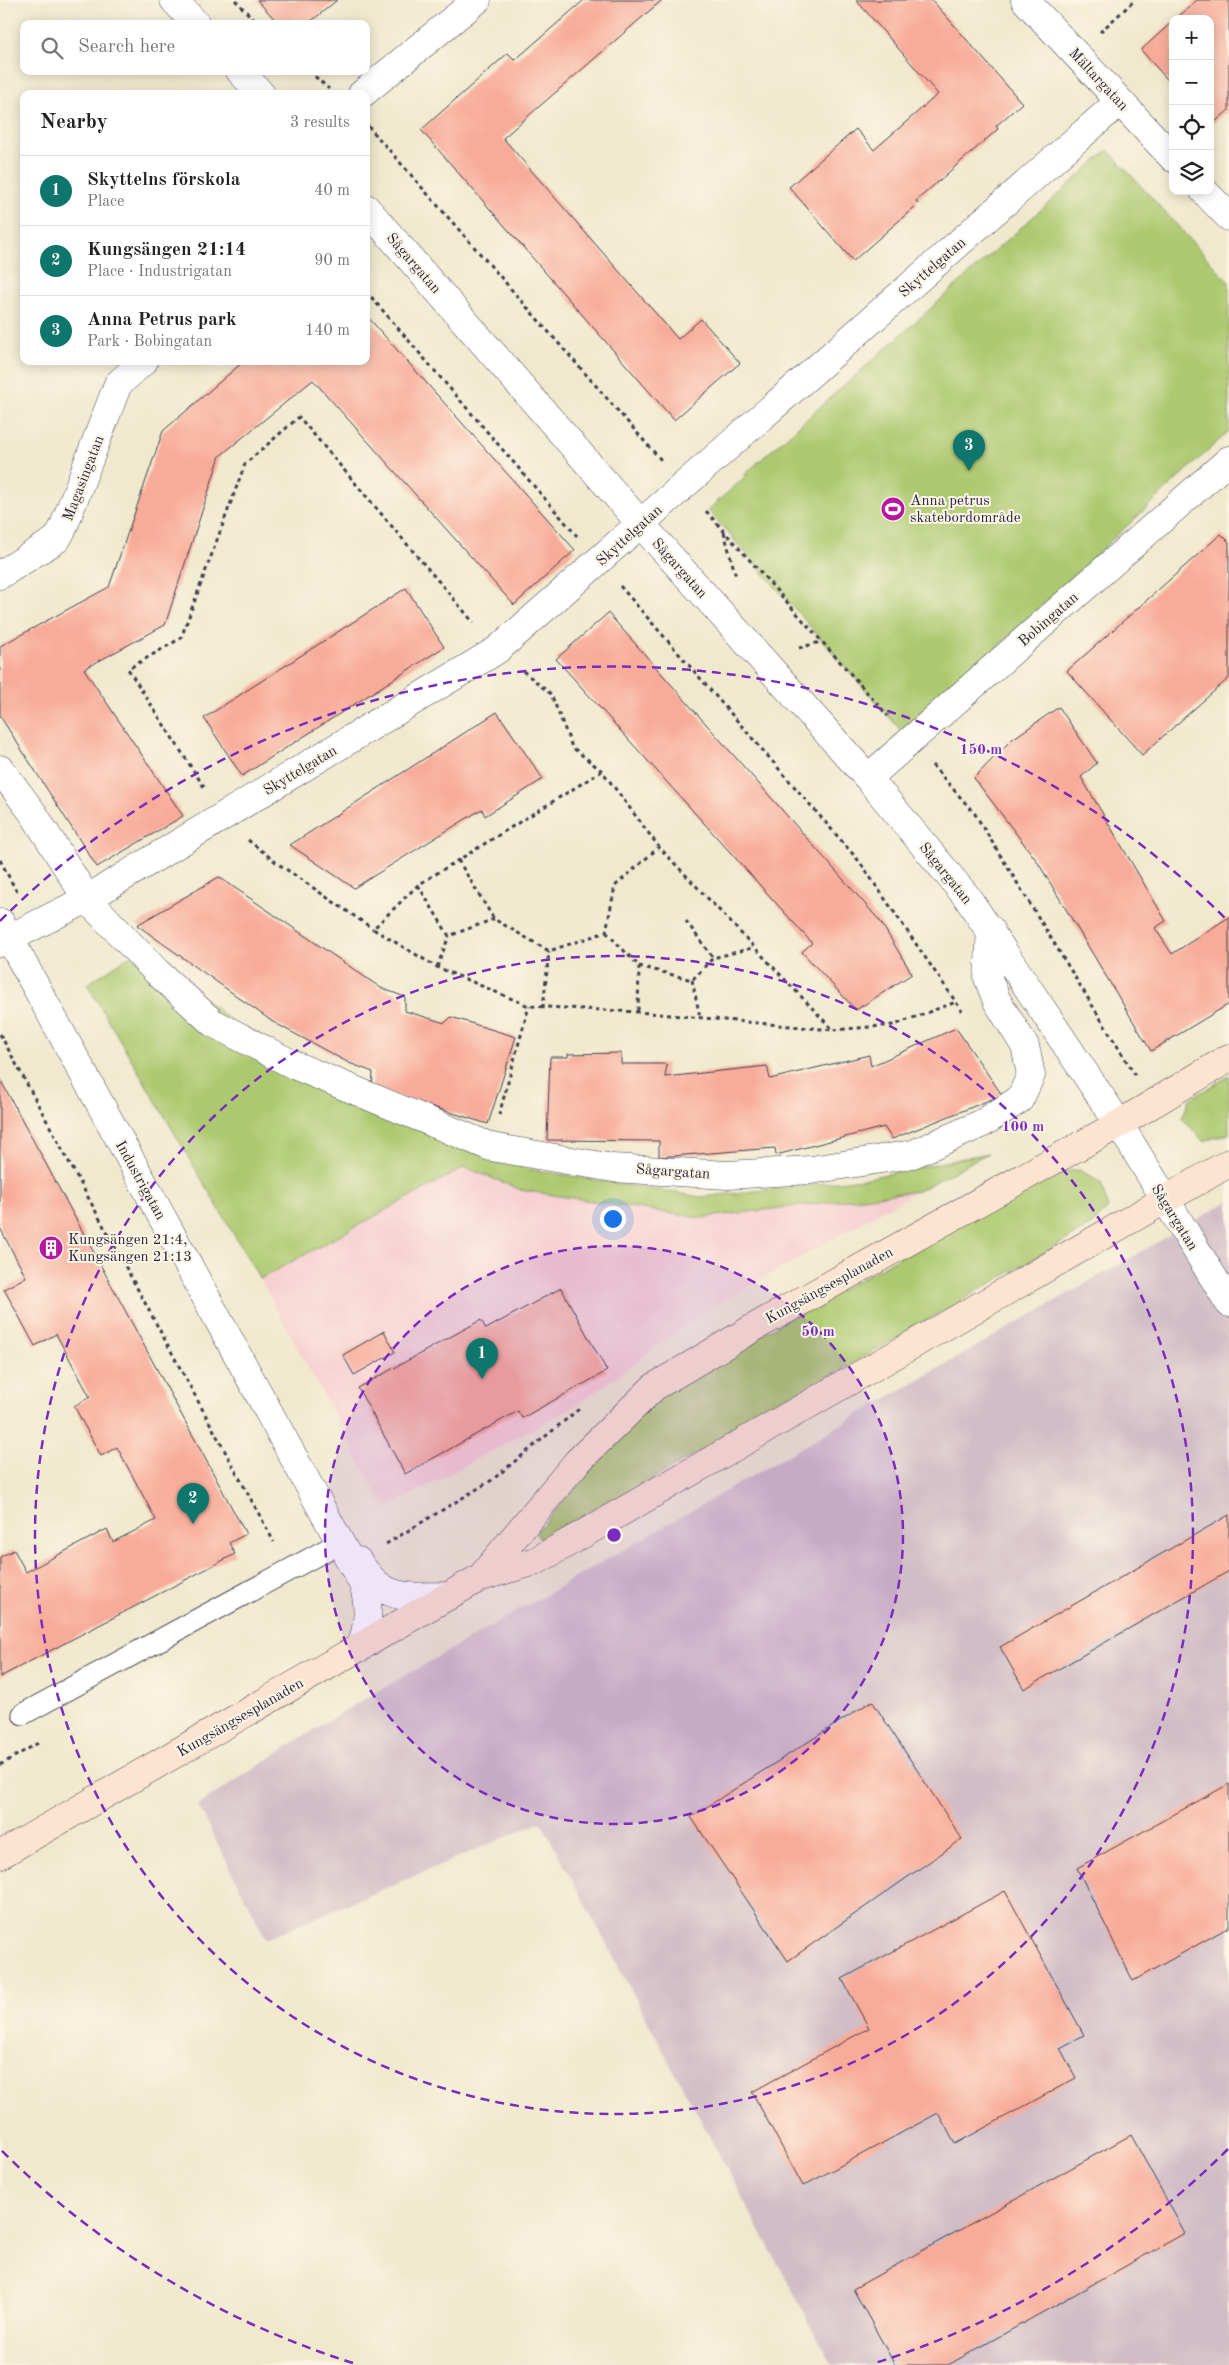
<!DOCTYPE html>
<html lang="en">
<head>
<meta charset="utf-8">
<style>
	:root { --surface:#fff; --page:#f6f6f6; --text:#222; --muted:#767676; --line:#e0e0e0; --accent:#0f766e }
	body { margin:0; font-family:"Old Standard TT",serif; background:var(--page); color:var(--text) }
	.controls { position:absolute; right:15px; top:15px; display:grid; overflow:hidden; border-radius:10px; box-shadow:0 2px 12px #0003 }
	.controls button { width:45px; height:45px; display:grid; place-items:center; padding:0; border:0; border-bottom:1px solid var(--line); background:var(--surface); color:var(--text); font:25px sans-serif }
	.you { position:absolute; left:612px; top:1218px; width:18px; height:18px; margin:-12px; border:4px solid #fff; border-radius:50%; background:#1a73e8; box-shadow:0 0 0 8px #1a73e833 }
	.badge { display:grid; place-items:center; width:32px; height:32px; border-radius:50%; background:var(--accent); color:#fff; font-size:16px; font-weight:700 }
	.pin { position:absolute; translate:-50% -41px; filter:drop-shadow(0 1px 2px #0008) }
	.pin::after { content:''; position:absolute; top:26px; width:18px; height:15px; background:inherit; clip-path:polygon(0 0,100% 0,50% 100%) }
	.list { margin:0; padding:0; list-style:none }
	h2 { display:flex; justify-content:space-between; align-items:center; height:65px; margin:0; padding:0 20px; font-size:21px }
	h2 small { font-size:16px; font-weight:400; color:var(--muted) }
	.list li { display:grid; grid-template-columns:32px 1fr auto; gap:15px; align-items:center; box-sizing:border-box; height:70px; padding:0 20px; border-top:1px solid var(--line) }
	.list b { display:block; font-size:19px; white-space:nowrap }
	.list p { margin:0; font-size:16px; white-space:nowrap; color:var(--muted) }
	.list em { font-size:16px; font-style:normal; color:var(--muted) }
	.icon { flex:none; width:28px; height:28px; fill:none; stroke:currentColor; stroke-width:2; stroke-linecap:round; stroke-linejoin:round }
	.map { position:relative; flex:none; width:1229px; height:2365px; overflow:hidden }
	.search { position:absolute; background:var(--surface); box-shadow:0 2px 12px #0003; left:20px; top:20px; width:350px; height:55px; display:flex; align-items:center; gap:12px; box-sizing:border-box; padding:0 18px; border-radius:10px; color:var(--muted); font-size:19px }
	.panel { position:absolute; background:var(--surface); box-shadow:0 2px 12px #0003; left:20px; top:90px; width:350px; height:275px; border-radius:10px }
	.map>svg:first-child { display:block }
	.built { fill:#f7cfd1 }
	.industrial { fill:#d2bdc6 }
	.green { fill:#adc970; stroke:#687656 }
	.building { fill:#f8ab99 }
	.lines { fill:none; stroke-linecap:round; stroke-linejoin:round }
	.lane-casing { stroke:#414051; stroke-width:23 }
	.street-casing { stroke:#414051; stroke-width:29 }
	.secondary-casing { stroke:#414051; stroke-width:29 }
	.path { stroke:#414051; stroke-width:3; stroke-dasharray:4 4; stroke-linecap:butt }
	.lane { stroke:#fff; stroke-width:21 }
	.street { stroke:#fff; stroke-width:28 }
	.secondary { stroke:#fde4d1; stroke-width:28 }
	.ring { fill:none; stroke:#7b2cbf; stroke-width:2.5; stroke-dasharray:9 6 }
	.labels { text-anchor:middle; stroke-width:4; stroke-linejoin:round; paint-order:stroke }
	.street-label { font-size:15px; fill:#22223b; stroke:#fcf5e5 }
	.poi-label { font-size:15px; fill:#22223b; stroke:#fcf5e5; text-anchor:start }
	.centre { fill:#7b2cbf; stroke:#fcf5e5; stroke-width:2.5 }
	.ring-label { font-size:15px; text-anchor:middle; font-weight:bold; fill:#7b2cbf; stroke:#fcf5e5; stroke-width:4; stroke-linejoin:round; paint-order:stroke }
</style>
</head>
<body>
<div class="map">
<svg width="1229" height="2365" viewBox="0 0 1229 2365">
	<rect width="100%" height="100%" fill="#fcf5e5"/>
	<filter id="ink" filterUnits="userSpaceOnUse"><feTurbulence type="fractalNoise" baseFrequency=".02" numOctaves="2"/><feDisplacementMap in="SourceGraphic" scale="10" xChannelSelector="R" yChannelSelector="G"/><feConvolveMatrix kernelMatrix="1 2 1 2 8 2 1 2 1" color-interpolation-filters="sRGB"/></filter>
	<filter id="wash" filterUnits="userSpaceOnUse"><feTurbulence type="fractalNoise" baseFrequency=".0096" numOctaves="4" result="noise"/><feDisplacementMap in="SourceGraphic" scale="20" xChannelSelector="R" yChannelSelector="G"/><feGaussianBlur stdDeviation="1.12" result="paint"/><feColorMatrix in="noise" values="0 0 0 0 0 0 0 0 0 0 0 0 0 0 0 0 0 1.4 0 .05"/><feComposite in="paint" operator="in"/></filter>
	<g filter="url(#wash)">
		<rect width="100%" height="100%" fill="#f0e9ce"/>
		<path class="built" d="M465,1167l56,23 178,28 218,-27 -216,123 -124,91 -192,104 -125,-230z"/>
		<path class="industrial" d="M1229,1201v1164h-397l-291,-543 -275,117 -68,-134 139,-90z"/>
		<path class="green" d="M1108,150l121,132v149l-325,303 -196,-224 38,-34 -1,-2z
			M144,947l142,121 242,101 173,28 162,-18 125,-26 -70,38 -218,27 -179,-28 -56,-23 -205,112 -173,-295z
			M1229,1076v58l-26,7 -21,-23 8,-19z
			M1080,1170l21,13 7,25 -16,17 -549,317 -8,-9 127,-143 388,-217z"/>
		<g id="blocks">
			<path class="building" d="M257,0h80l-29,24h-29z
				M584,0h78l-159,138 175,201 23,-20 39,44 -66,57 -253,-290 87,-77 7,7z
				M856,0h76l90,103 -26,23 2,3 -82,72 2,3 -65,57 -64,-74 67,-58 18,21 64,-56z
				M1197,0h32v110l-19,16v-107h-34z
				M1173,21v65l-32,-36z
				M366,315l209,235 -61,55 -201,-225 -93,76 -55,169 -81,44 99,147 -86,51 -97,-151v-70l109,-59 54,-156 81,-70h122z
				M1221,534l8,8v136l-87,77 -75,-84z
				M406,588l38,59 -202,129 -38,-58z
				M608,613l272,308 32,53 -56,36 -54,-58 10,-9 -256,-284z
				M1059,707l38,56 -16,14 85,144 -11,7 17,26 57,-37v87l-78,47 -114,-190 -63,-83 37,-38z
				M497,712l46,67 -58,37 -3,-7 -128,79 -64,-43z
				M219,877l162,111 24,9v14l40,12 6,-6 65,20 -28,87 -116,-36 1,-16 -24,-9 -76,-41 -136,-97z
				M956,1028l46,67 -110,44 -8,-12 -108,28 -1,-7 -116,9v-16l-112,-1 3,-83h18v-3l53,-1v11h46l-2,13 102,-11 3,13 99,-24 2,11z
				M0,1079l246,455 -17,9 6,11 -235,123v-120l14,-7 12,22 81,-43 6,13 43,-22 -39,-73 -16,9 -27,-50 16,-9 -34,-63 -21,12 -31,-57 22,-12 -26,-49z
				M561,1288l46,83 -85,47 -4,-7 -113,63 -47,-86 123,-68 5,9z
				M384,1331l11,21 -41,23 -11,-20z
				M1229,1515v56l-205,118 -24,-42z
				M872,1701l90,138 -174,122 -97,-144z
				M1229,1784v143l-96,54 -56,-113z
				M1005,1891l79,144 -24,13 16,30 -121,66 -17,-31 -135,73 -51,-94 117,-64 -27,-49z
				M1131,2135l54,98 -237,132h-53l-42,-76z"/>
		</g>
	</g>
	<g filter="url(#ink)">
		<use href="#blocks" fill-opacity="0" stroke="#414051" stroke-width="1"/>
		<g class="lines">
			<defs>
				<path id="lane" d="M23,1714l316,-171"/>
				<path id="street" d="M174,0l22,24
					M1025,0l148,158
					M240,71l21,23
					M362,94l115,-94
					M1204,191l25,26
					M366,208l275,316 227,254 99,119 152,227 110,179
					M0,575l57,-36 6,-11 55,-144 26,-23
					M0,769l33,44 54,86 69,72 57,52 81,42 197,82 122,21 114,7 84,-5 102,-16 70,-31 37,-24 11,-24 -6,-29 -28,-45 -9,-23 3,-48
					M868,778l361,-318
					M1,923l363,663c6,22 4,40 -3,61
					M0,943l87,-44 410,-249 622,-548
					M358,1561c27,42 47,35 90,35"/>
				<path id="secondary" d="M481,1577l96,-115 77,-75 106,-63 359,-200 110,-66
					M0,1855l481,-278 55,-16 693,-398"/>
			</defs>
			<use href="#lane" class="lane-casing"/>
			<use href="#street" class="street-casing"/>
			<use href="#secondary" class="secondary-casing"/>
			<path class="path" d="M235,0l23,24
				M1100,32l35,-32
				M309,71l20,18
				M368,126l293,334
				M366,291l211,245
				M706,511l182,205
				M724,532l12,45
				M620,586l239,275 103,150
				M799,648l21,-6
				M523,671l28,23 21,53 30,24 57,76 174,183 61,-5 62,-23
				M932,765l43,49 160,261
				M602,771l-184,114 -45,44 64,38 92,39 109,6 195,18
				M204,787l-76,-118 53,-31 64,-174 54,-47 175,206
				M248,840l29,23 96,66
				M0,860l18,34
				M458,860l36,59 55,32 57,-19 9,-46 44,-39
				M418,885l31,51 45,-17
				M686,921l27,37
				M606,932l33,34 -1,46
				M639,966l53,14 21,-22 39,-10
				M437,967l12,-31
				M692,980l8,37
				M543,1008l6,-57
				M0,1034l274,508
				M499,1115l30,-109
				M386,1544l106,-64 87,-71
				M0,1765l38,-22"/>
			<use href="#lane" class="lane"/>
			<use href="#street" class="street"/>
			<use href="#secondary" class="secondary"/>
		</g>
	</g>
	<circle cx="614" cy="1535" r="289" fill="#7b2cbf" fill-opacity=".12"/>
	<g class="ring">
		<circle cx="614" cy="1535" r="289"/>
		<circle cx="614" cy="1535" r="579"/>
		<path d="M1228 2149A868 868 0 0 1 875 2363M353 2363A868 868 0 0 1 0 2149M0 921A868 868 0 0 1 1228 921"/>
	</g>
	<defs>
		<symbol id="stadium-disc" viewBox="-11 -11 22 22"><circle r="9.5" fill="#b5179e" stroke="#fcf5e5"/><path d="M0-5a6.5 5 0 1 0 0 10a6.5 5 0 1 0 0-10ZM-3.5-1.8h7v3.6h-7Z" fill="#fff"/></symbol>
		<symbol id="building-disc" viewBox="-11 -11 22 22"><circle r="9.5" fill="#b5179e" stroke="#fcf5e5"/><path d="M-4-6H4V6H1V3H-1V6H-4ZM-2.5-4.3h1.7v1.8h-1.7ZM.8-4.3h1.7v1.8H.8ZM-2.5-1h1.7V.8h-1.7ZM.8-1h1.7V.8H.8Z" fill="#fff"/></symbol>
	</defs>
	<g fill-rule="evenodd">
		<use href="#stadium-disc" x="879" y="495" width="28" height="28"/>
		<use href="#building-disc" x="37" y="1234" width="28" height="28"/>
	</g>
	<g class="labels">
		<g class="street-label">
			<text transform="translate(1099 79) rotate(47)" y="5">Mältargatan</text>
			<text transform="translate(414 263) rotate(49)" y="5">Sågargatan</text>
			<text transform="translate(932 267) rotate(-41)" y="5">Skyttelgatan</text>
			<text transform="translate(83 478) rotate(-69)" y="5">Magasingatan</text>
			<text transform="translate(629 535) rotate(-42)" y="5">Skyttelgatan</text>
			<text transform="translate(680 568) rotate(48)" y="5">Sågargatan</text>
			<text transform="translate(1048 619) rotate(-41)" y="5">Bobingatan</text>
			<text transform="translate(300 770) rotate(-31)" y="5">Skyttelgatan</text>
			<text transform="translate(946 873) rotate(51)" y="5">Sågargatan</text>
			<text transform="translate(673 1171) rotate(4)" y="5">Sågargatan</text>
			<text transform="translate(141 1180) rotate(61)" y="5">Industrigatan</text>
			<text transform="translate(1175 1217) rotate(58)" y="5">Sågargatan</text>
			<text transform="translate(829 1285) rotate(-29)" y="5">Kungsängsesplanaden</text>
			<text transform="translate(240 1717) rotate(-30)" y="5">Kungsängsesplanaden</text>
		</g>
		<g class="poi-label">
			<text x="910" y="505">Anna petrus<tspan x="910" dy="17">skatebordområde</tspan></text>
			<text x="68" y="1244">Kungsängen 21:4,<tspan x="68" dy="17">Kungsängen 21:13</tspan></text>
		</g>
	</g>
	<circle cx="614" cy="1535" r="8" class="centre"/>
	<g class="ring-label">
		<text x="981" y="754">150 m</text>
		<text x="1023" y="1131">100 m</text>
		<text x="818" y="1336">50 m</text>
	</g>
</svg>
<div class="controls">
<button>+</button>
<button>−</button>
<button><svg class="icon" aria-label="locate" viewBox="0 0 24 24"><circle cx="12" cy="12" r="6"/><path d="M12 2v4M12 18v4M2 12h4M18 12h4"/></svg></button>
<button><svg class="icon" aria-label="layers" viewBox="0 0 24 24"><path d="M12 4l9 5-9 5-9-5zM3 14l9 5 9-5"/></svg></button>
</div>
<div class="you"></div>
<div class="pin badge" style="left:482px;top:1379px">1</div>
<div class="pin badge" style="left:193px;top:1524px">2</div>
<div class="pin badge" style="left:969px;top:471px">3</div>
<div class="search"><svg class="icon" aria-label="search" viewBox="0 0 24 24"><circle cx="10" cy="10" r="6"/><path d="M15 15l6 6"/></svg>Search here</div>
<section class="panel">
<h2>Nearby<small>3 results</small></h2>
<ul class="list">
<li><span class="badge">1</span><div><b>Skyttelns förskola</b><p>Place</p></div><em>40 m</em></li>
<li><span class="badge">2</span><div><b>Kungsängen 21:14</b><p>Place · Industrigatan</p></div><em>90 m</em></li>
<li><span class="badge">3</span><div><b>Anna Petrus park</b><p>Park · Bobingatan</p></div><em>140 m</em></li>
</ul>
</section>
</div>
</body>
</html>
